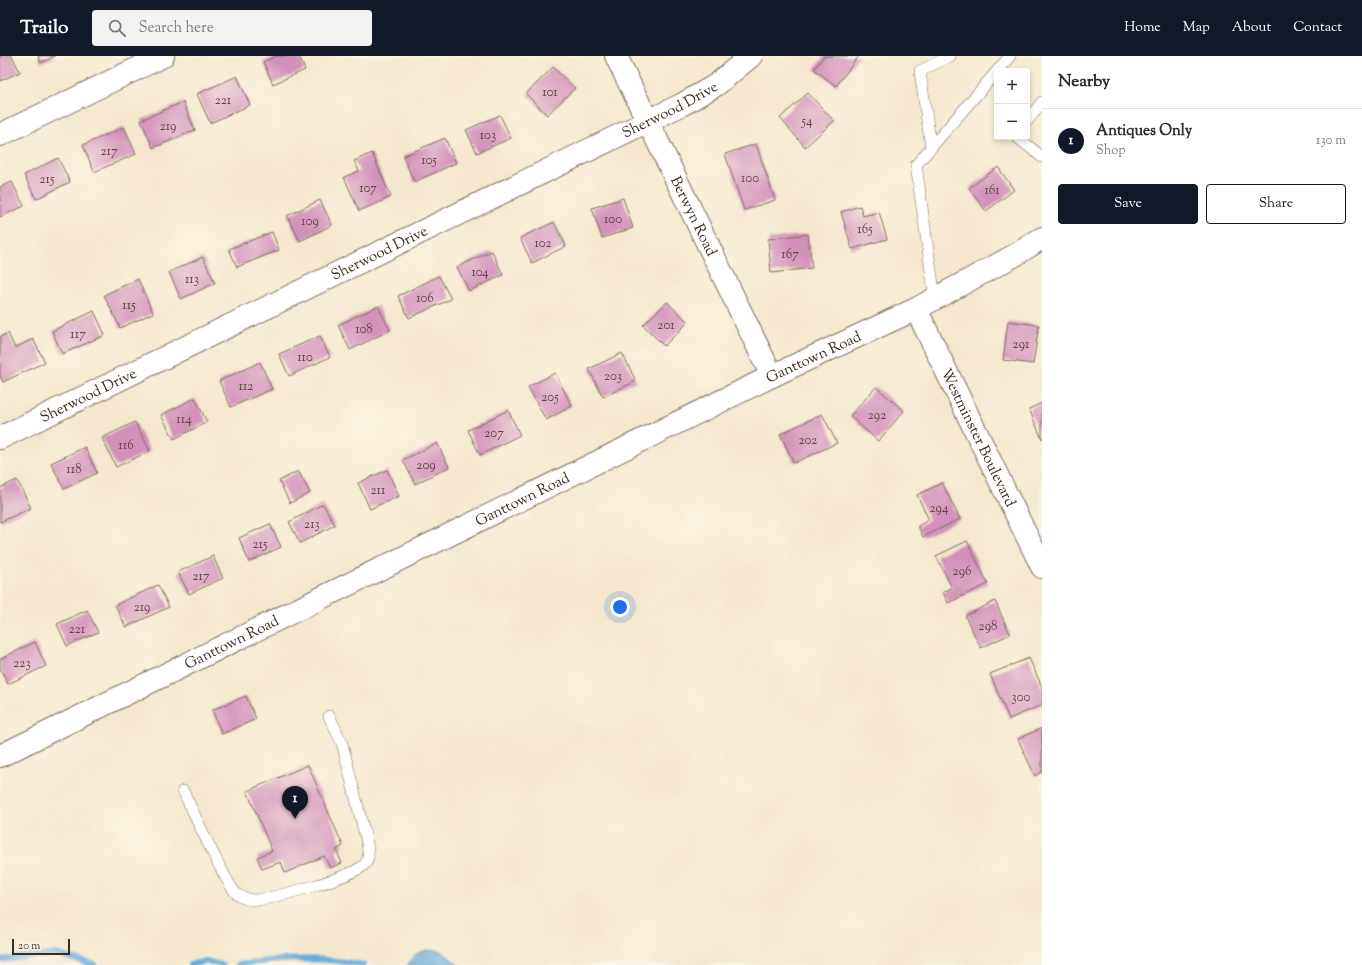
<!DOCTYPE html>
<html lang="en">
<head>
<meta charset="utf-8">
<style>
	:root { --surface:#fff; --page:#f2f2f3; --text:#2b2b33; --muted:#7c7c81; --line:#e1e1e2; --accent:#111827 }
	body { margin:0; font-family:"Sorts Mill Goudy",serif; background:var(--page); color:var(--text) }
	.controls { position:absolute; right:12px; top:12px; display:grid; overflow:hidden; border-radius:4px; box-shadow:0 2px 6px #0003 }
	.controls button { width:36px; height:36px; display:grid; place-items:center; padding:0; border:0; border-bottom:1px solid var(--line); background:var(--surface); color:var(--text); font:20px sans-serif }
	.scale { position:absolute; left:12px; bottom:10px; width:58px; box-sizing:border-box; padding-left:4px; border:2px solid #3b2a1e; border-top:0; font-size:11px; line-height:14px; white-space:nowrap; color:#3b2a1e; -webkit-text-stroke:3px #fcf5e5; paint-order:stroke }
	.you { position:absolute; left:620px; top:551px; width:14px; height:14px; margin:-10px; border:3px solid #fff; border-radius:50%; background:#1a73e8; box-shadow:0 0 0 6px #1a73e833 }
	.badge { display:grid; place-items:center; width:26px; height:26px; border-radius:50%; background:var(--accent); color:#fff; font-size:13px; font-weight:700 }
	.pin { position:absolute; translate:-50% -33px; filter:drop-shadow(0 1px 2px #0008) }
	.pin::after { content:''; position:absolute; top:21px; width:14px; height:12px; background:inherit; clip-path:polygon(0 0,100% 0,50% 100%) }
	.list { margin:0; padding:0; list-style:none }
	h2 { display:flex; justify-content:space-between; align-items:center; height:52px; margin:0; padding:0 16px; font-size:17px }
	h2 small { font-size:13px; font-weight:400; color:var(--muted) }
	.list li { display:grid; grid-template-columns:26px 1fr auto; gap:12px; align-items:center; box-sizing:border-box; height:64px; padding:0 16px; border-top:1px solid var(--line) }
	.list b { display:block; font-size:15px; white-space:nowrap }
	.list p { margin:0; font-size:13px; white-space:nowrap; color:var(--muted) }
	.list em { font-size:13px; font-style:normal; color:var(--muted) }
	.actions { display:flex; gap:8px; padding:12px 16px }
	.actions a { flex:1; padding:9px 0; border:1px solid var(--accent); border-radius:4px; text-align:center; font-size:14px; color:var(--accent) }
	.actions .main { background:var(--accent); color:#fff }
	.icon { flex:none; width:22px; height:22px; fill:none; stroke:currentColor; stroke-width:2; stroke-linecap:round; stroke-linejoin:round }
	.map { position:relative; flex:none; width:1042px; height:909px; overflow:hidden }
	header { display:flex; align-items:center; gap:24px; box-sizing:border-box; height:56px; padding:0 20px; background:var(--accent); color:#fff }
	header strong { font-size:19px }
	nav { display:flex; gap:22px; margin-inline-start:auto; font-size:14px }
	.search { width:280px; height:36px; background:var(--page); display:flex; align-items:center; gap:10px; box-sizing:border-box; padding:0 14px; border-radius:4px; color:var(--muted); font-size:15px }
	main { display:flex }
	aside { flex:1; background:var(--surface) }
	.map>svg:first-child { display:block }
	.water { fill:#66acdc; stroke:#506b7d }
	.lines { fill:none; stroke-linecap:round; stroke-linejoin:round }
	.stream { stroke:#66acdc; stroke-width:6 }
	.building { fill:#d291b9 }
	.lane-casing { stroke:#7c6c5b; stroke-width:12 }
	.street-casing { stroke:#7c6c5b; stroke-width:24 }
	.secondary-casing { stroke:#7c6c5b; stroke-width:24 }
	.lane { stroke:#fff; stroke-width:11 }
	.street { stroke:#fff; stroke-width:22 }
	.secondary { stroke:#fff; stroke-width:22 }
	.labels { text-anchor:middle; stroke-width:3; stroke-linejoin:round; paint-order:stroke }
	.number-label { font-size:13px; fill:#614445 }
	.street-label { font-size:15px; fill:#3b2a1e; stroke:#fcf5e5 }
</style>
</head>
<body>
<header>
<strong>Trailo</strong>
<div class="search"><svg class="icon" aria-label="search" viewBox="0 0 24 24"><circle cx="10" cy="10" r="6"/><path d="M15 15l6 6"/></svg>Search here</div>
<nav><a>Home</a><a>Map</a><a>About</a><a>Contact</a></nav>
</header>
<main>
<div class="map">
<svg width="1042" height="909" viewBox="0 0 1042 909">
	<rect width="100%" height="100%" fill="#fcf5e5"/>
	<filter id="ink" filterUnits="userSpaceOnUse"><feTurbulence type="fractalNoise" baseFrequency=".025" numOctaves="2"/><feDisplacementMap in="SourceGraphic" scale="8" xChannelSelector="R" yChannelSelector="G"/><feConvolveMatrix kernelMatrix="1 2 1 2 8 2 1 2 1" color-interpolation-filters="sRGB"/></filter>
	<filter id="wash" filterUnits="userSpaceOnUse"><feTurbulence type="fractalNoise" baseFrequency=".012" numOctaves="4" result="noise"/><feDisplacementMap in="SourceGraphic" scale="16" xChannelSelector="R" yChannelSelector="G"/><feGaussianBlur stdDeviation="0.9" result="paint"/><feColorMatrix in="noise" values="0 0 0 0 0 0 0 0 0 0 0 0 0 0 0 0 0 1.4 0 .05"/><feComposite in="paint" operator="in"/></filter>
	<g filter="url(#wash)">
		<rect width="100%" height="100%" fill="#f4e7cd"/>
		<path class="water" d="M427,894l14,1 18,14h-52l10,-12z"/>
		<g class="lines">
			<path class="stream" d="M0,904l55,-6 40,11
				M190,909l15,-4 17,4
				M238,909c42,-7 83,-9 125,0"/>
		</g>
		<g id="blocks">
			<path class="building" d="M0,0h12l8,16 -20,9z
				M38,0h17l-14,7z
				M276,0h23l6,14 -32,14 -10,-22z
				M824,0h35l-23,30 -22,-17z
				M553,11l22,21 -28,27 -21,-21z
				M237,20l13,29 -40,18 -13,-29z
				M808,37l26,28 -29,26 -25,-29z
				M183,46l12,28 -42,18 -12,-28z
				M500,59l11,23 -34,15 -11,-23z
				M124,71l12,27 -42,18 -11,-27z
				M445,82l11,25 -42,19 -11,-26z
				M756,88l19,56 -31,10 -19,-56z
				M372,97l19,44 -32,14 -15,-34 15,-6 -5,-10z
				M58,102l12,24 -34,17 -12,-24z
				M998,111l16,23 -28,21 -17,-23z
				M12,126l12,24 -24,11v-30z
				M623,142l10,30 -31,10 -10,-30z
				M320,144l12,25 -32,16 -13,-25z
				M860,150l3,10 16,-4 8,27 -35,10 -11,-37z
				M554,166l12,24 -34,17 -12,-25z
				M272,176l7,18 -42,17 -8,-18z
				M808,178l4,34 -41,5 -3,-34z
				M492,195l11,24 -34,16 -12,-24z
				M203,201l12,26 -34,16 -12,-27z
				M439,220l12,23 -42,19 -11,-22z
				M138,223l15,34 -33,15 -16,-33z
				M667,246l21,20 -24,24 -21,-21z
				M378,250l12,24 -40,20 -12,-25z
				M94,255l11,24 -43,19 -10,-23z
				M1008,265l31,4 -6,39 -30,-4z
				M8,277l7,15 18,-9 12,23 -42,20 -3,-6v-39z
				M320,280l10,21 -41,19 -10,-22z
				M622,297l14,28 -33,16 -14,-28z
				M260,306l12,27 -41,18 -12,-26z
				M555,317l17,33 -26,14 -18,-33z
				M876,331l28,24 -26,30 -28,-25z
				M195,342l12,24 -33,17 -13,-24z
				M1042,347v36l-13,-30z
				M508,354l12,25 -40,20 -12,-25z
				M822,358l15,29 -43,20 -14,-29z
				M135,366l15,29 -34,16 -14,-29z
				M437,387l12,24 -34,17 -12,-24z
				M85,391l12,26 -33,16 -13,-26z
				M387,414l12,26 -29,13 -12,-26z
				M298,415l12,22 -20,10 -11,-22z
				M17,424l14,28 -31,14v-34z
				M942,427l18,36 -37,18 -5,-11 11,-6 -12,-25z
				M323,448l12,21 -35,18 -11,-21z
				M270,468l11,23 -32,15 -10,-24z
				M967,485l21,43 -40,19 -5,-11 9,-4 -16,-32z
				M213,500l10,22 -34,16 -11,-22z
				M158,529l11,22 -43,20 -11,-22z
				M995,545l15,33 -29,14 -16,-32z
				M87,554l11,22 -31,14 -10,-22z
				M35,586l11,24 -38,18 -8,-16v-9z
				M1029,602l13,29v18l-33,14 -19,-45z
				M246,640l10,23 -34,15 -10,-24z
				M1042,672v44l-7,4 -17,-37z
				M308,709l35,81 -7,4 6,13 -12,5 -6,-12 -39,17 -4,-11 -19,7 -5,-12 15,-6 -25,-60z"/>
		</g>
	</g>
	<g filter="url(#ink)">
		<use href="#blocks" fill-opacity="0" stroke="#7c6c5b" stroke-width="1"/>
		<g class="lines">
			<defs>
				<path id="lane" d="M1027,65l15,-19
					M1017,81l25,20
					M931,92l-11,-77 30,-15
					M935,243l-19,-134 94,-109
					M183,735c9,17 44,97 55,104 6,4 12,5 18,5 18,-2 98,-23 109,-36 5,-6 3,-13 2,-21l-25,-100 -13,-27"/>
				<g id="street">
					<path id="s1" d="M616,0l156,320"/>
					<path d="M0,79l163,-79"/>
					<path id="s2" d="M0,382l683,-334 33,-19 35,-29"/>
				</g>
				<g id="secondary">
					<path id="s3" d="M916,253l126,258"/>
					<path id="s4" d="M0,700l772,-380 144,-67 101,-55 25,-16"/>
				</g>
			</defs>
			<use href="#lane" class="lane-casing"/>
			<use href="#street" class="street-casing"/>
			<use href="#secondary" class="secondary-casing"/>
			<use href="#lane" class="lane"/>
			<use href="#street" class="street"/>
			<use href="#secondary" class="secondary"/>
		</g>
	</g>
	<g class="labels">
		<g class="number-label">
			<text x="550" y="40">101</text>
			<text x="223" y="48">221</text>
			<text x="807" y="69">54</text>
			<text x="168" y="74">219</text>
			<text x="488" y="83">103</text>
			<text x="109" y="99">217</text>
			<text x="429" y="108">105</text>
			<text x="750" y="126">100</text>
			<text x="47" y="127">215</text>
			<text x="368" y="136">107</text>
			<text x="992" y="138">161</text>
			<text x="613" y="167">100</text>
			<text x="310" y="169">109</text>
			<text x="865" y="177">165</text>
			<text x="543" y="191">102</text>
			<text x="790" y="202">167</text>
			<text x="480" y="220">104</text>
			<text x="192" y="227">113</text>
			<text x="425" y="246">106</text>
			<text x="129" y="253">115</text>
			<text x="666" y="273">201</text>
			<text x="364" y="277">108</text>
			<text x="78" y="282">117</text>
			<text x="1021" y="292">291</text>
			<text x="305" y="305">110</text>
			<text x="613" y="324">203</text>
			<text x="246" y="334">112</text>
			<text x="550" y="345">205</text>
			<text x="877" y="363">292</text>
			<text x="184" y="367">114</text>
			<text x="494" y="381">207</text>
			<text x="808" y="388">202</text>
			<text x="126" y="393">116</text>
			<text x="426" y="413">209</text>
			<text x="74" y="417">118</text>
			<text x="378" y="438">211</text>
			<text x="939" y="456">294</text>
			<text x="312" y="472">213</text>
			<text x="260" y="492">215</text>
			<text x="962" y="519">296</text>
			<text x="201" y="524">217</text>
			<text x="142" y="555">219</text>
			<text x="988" y="574">298</text>
			<text x="77" y="577">221</text>
			<text x="22" y="611">223</text>
			<text x="1021" y="645">300</text>
		</g>
		<g class="street-label">
			<text dy="5" stroke="none"><textPath href="#s2" startOffset="746">Sherwood Drive</textPath></text>
			<text dy="5" stroke="none"><textPath href="#s1" startOffset="178">Berwyn Road</textPath></text>
			<text dy="5" stroke="none"><textPath href="#s2" startOffset="422">Sherwood Drive</textPath></text>
			<text dy="5" stroke="none"><textPath href="#s4" startOffset="906">Ganttown Road</textPath></text>
			<text dy="5" stroke="none"><textPath href="#s2" startOffset="98">Sherwood Drive</textPath></text>
			<text dy="5" stroke="none"><textPath href="#s3" startOffset="143">Westminster Boulevard</textPath></text>
			<text dy="5" stroke="none"><textPath href="#s4" startOffset="582">Ganttown Road</textPath></text>
			<text dy="5" stroke="none"><textPath href="#s4" startOffset="258">Ganttown Road</textPath></text>
		</g>
	</g>
</svg>
<div class="controls">
<button>+</button>
<button>−</button>
</div>
<div class="scale">20 m</div>
<div class="you"></div>
<div class="pin badge" style="left:295px;top:763px">1</div>
</div>
<aside>
<h2>Nearby<small></small></h2>
<ul class="list">
<li><span class="badge">1</span><div><b>Antiques Only</b><p>Shop</p></div><em>130 m</em></li>
</ul>
<div class="actions"><a class="main">Save</a><a>Share</a></div>
</aside>
</main>
</body>
</html>
